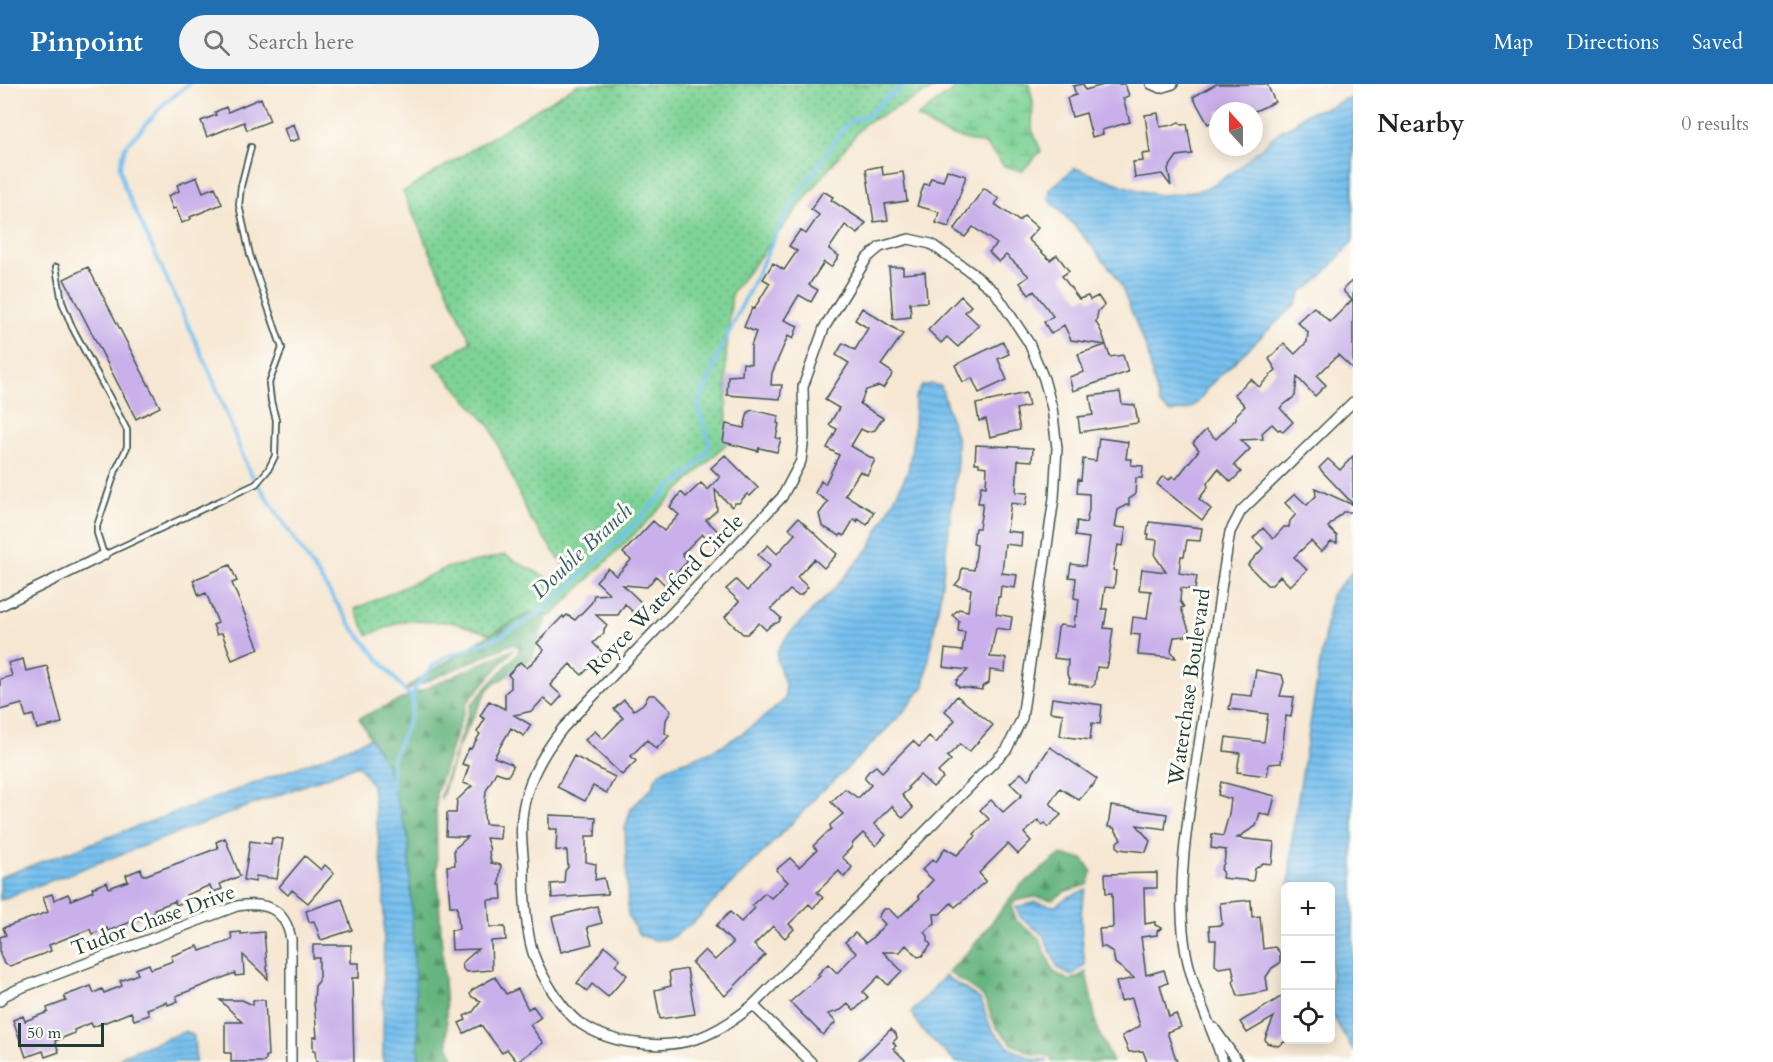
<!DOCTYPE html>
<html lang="en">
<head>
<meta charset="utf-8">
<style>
	:root { --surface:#fff; --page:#f2f2f2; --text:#222; --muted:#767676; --line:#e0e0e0; --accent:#1f6fb2 }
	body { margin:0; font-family:Cardo,serif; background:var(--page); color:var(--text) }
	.controls { position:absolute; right:18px; bottom:18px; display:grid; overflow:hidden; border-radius:9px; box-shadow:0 3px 15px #0003 }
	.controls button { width:54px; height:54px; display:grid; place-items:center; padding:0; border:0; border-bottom:2px solid var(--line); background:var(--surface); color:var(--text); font:30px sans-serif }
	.compass { position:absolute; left:1209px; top:18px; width:54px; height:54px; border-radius:50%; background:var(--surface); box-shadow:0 3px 15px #0003; rotate:339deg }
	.scale { position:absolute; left:18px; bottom:15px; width:86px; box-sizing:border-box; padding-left:6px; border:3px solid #1f3d34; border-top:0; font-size:16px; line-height:21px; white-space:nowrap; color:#1f3d34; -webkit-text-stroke:4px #fdfcf7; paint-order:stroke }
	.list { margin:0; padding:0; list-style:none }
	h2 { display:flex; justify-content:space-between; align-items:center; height:78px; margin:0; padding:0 24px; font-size:26px }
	h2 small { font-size:20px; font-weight:400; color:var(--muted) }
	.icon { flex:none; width:33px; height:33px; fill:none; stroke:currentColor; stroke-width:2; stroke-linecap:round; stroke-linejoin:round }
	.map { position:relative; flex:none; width:1353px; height:978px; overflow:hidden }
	header { display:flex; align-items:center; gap:36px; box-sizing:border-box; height:84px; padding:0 30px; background:var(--accent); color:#fff }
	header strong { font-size:28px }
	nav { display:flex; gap:33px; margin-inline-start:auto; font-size:21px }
	.search { width:420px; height:54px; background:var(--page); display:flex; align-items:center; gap:15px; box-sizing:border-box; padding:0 21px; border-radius:33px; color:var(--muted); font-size:22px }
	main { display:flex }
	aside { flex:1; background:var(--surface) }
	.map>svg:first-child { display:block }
	.grass { fill:url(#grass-dots); stroke:#4e8865; stroke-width:1.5 }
	.forest { fill:url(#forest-firs); stroke:#42795a; stroke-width:1.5 }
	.wetland { fill:url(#wetland-marsh); stroke:#4e8865; stroke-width:1.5 }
	.water { fill:url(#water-rules); stroke:#4a7e92; stroke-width:1.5 }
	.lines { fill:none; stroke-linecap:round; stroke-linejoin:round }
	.stream { stroke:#76c0ef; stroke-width:4 }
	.building { fill:#c9b0ea }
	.lane-casing { stroke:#3f564c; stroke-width:8 }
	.street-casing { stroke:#3f564c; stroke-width:12 }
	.lane { stroke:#fff; stroke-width:4.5 }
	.street { stroke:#fff; stroke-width:9 }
	.labels { text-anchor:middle; stroke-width:6; stroke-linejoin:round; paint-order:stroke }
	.street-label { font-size:21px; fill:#1f3d34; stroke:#fdfcf7 }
	.water-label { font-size:22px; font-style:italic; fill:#355e63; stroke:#fdfcf7 }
</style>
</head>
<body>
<header>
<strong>Pinpoint</strong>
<div class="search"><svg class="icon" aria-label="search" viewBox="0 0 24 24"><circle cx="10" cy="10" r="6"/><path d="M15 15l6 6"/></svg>Search here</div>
<nav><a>Map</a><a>Directions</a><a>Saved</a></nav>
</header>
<main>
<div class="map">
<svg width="1353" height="978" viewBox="0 0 1353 978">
	<defs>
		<pattern id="grass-dots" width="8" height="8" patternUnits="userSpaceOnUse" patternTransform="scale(1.5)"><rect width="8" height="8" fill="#7ed396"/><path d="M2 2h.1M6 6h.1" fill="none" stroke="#67ac7b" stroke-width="1.8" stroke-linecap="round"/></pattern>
		<pattern id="forest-firs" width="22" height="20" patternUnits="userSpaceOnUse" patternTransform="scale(1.5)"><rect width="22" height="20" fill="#66b57f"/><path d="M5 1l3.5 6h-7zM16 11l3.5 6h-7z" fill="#539469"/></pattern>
		<pattern id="wetland-marsh" width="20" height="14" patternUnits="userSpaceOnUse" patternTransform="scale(1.5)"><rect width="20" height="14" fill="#7ed396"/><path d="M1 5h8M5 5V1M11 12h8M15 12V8" fill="none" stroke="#67ac7b"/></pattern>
		<pattern id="water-rules" width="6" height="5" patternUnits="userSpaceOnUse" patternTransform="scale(1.5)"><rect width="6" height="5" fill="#76c0ef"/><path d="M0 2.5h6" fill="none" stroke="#609dc2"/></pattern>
	</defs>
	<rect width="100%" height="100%" fill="#fdfcf7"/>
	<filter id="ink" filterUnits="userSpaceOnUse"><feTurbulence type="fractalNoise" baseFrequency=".0167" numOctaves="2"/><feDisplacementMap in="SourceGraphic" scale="12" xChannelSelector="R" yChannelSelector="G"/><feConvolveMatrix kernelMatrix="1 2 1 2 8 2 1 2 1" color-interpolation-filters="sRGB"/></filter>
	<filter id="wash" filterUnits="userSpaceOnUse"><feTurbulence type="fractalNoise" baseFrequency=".008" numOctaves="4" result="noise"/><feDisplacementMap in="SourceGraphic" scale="24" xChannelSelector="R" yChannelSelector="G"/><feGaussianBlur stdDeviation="1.35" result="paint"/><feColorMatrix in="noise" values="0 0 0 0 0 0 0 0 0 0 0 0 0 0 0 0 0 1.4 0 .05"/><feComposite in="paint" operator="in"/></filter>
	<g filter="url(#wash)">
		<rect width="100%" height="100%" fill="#f6e7d2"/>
		<path class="grass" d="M578,0h365l-79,40 -132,168 -6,66 1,85 -176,173 -21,-3 -39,21 -40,-12 -48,-1 -35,14 -13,-26 91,-41 59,-13 44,24 20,-6 -40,-56 -39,-91 -55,-62 36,-22 -68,-150z"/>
		<path class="forest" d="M530,529l18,2 -16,43 -44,31 -30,58 -17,52v-4l30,-90 47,-52 1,-6 -7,-3 -107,47 6,-7 80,-50z
			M514,565l-47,53 -31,92 1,73 11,178 8,17h-37l-11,-226 -23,-73 -26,-45z
			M1060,771l23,4 9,13 -4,13 -22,6 -13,9 -18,-3 -20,4 -4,6 6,14 22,17 15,34 16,9 16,-9 12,59 15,31h-61l-2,-6 -16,-2 -22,-10 -16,-17 -13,-31 -35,-24 23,-23 48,-62z"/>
		<path class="wetland" d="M961,0h68l4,18 -1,27 9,22 -19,20 -18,-5 -18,-21 -44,-12 -25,-16z"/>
		<path class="water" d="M1353,14v143l-28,32 -15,14 -8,3 -5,13 -90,85c-9,19 -17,23 -37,24l-10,-7 -8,-30 -4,-22 -26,-65 -8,-15 -41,-49 -24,-24 1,-11 25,-21 56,20 27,7 20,-1 30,-6 28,-18 44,-39 13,-6 12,-11 30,-9 8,-6z
			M931,300l10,2 16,54v25l-17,133 -16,88 -24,30 -69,68 -13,10 -8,11 -115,116 -25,18 -16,1 -15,-5 -11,-20 -3,-87 6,-19 24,-25 -1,-3c6,-13 21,-17 34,-21 38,-12 68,-35 97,-61v-15l-8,-24 1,-11 10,-14 45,-45 37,-43 38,-76 6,-38 1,-36 7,-11z
			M1353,487v479l-22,-37 -1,-127h-41l4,-57 38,-234z
			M370,654l15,25 23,73 11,226h-36l1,-178 -12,-99 -14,-20 -358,135v-23l325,-120z
			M1086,806c-9,23 -3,50 -1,75l-14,11 -13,-8 -15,-33 -22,-17 -5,-11 20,-5 19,4 13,-9z
			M945,892l35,23 12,31 18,18 23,11 14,1v2h-92l-33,-32 -11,-18z
			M186,947l8,5 2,26h-79l6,-7z"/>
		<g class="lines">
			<path class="stream" d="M189,0l-23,18 -41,45 -5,20 4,19 88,191 36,92 105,159 59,71
				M392,706v-30l19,-44 3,-26 19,-24 13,-9 52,-20 28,-15 25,-18 75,-71 44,-46 15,-10 21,-23 4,-9 -12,-38 22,-56 66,-137 52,-78 12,-15 18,-6 18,-17 21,-14"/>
		</g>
		<g id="blocks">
			<path class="building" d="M1083,0l2,6 22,-6h18l4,12 -6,2 7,24 -28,8 1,4 -11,3 -6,-24 -14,4 -5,-19 9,-3 -3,-9z
				M1216,0h51l8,18 -20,9h-37v8l-10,5 -15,-27z
				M261,14l9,23 -23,9 -3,-8 -37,15 -6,-16 15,-6 -1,-3 11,-5 2,5z
				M1158,29l2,14 13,-2 6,-3 3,3 5,-1 5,30 -15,2 -9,13 3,17 -9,-12 -27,4 -2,-16 10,-1 -1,-7 8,-1 -5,-38z
				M294,40l5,15 -10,3 -5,-14z
				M882,82l1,9 20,-3 4,29 -22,3 3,16 -14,2 -8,-53z
				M947,86l19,6 -17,51 -13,-4 3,-11 -22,-6 7,-22 4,1 3,-7 12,3z
				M197,93l6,15 12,-5 7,17 -32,13 1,2 -9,4 -6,-15 -3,1 -5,-13 11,-5 -2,-6z
				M984,104l15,11 -4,5 24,17 5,-5 14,12 -10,11 22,21 7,-5 12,16 -7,5 17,23 9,-3 2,4 8,-4 6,9 -6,6 -2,11 6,11 8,24 13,-2 5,17 -55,19 -4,-14 15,-5 -6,-18 28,-9 -35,-5 -7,-15 -13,9 -7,-12 9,-6 -19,-25 -5,4 -9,-12 9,-7 -23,-21 -7,7 -10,-10 8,-8 -24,-17 -8,10 -11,-7z
				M823,107l10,6 -2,3 35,23 -8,11 -13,-9 -16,24 10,7 -8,11 -7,-5 -15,23 9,5 -7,12 -12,-7 -15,25 14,6 -5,13 -5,-3 -16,37 -1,12h11l-2,14 -53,-4 1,-19 14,-1 1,-12 8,1v-18l5,-14 -12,-5 8,-19 2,1 16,-26 -7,-4 10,-16 11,7 13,-19 -8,-5 11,-16 6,4 13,-19 -8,-6z
				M88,183l72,140 -24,12 -72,-140z
				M889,183h14v7l22,-2 2,30 -17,1 1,14 -18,2z
				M1353,196v89l-15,-14 -21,21 9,9 -11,11 -18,-19 -2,19 -15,12 13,14 -10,10 -3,-3 -2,1 -6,-6 -10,9 1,6 -22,1 9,9 -16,16 7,7 -10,10 -13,-13 -11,14 1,4 -9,12 12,10 -9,11 -45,-36 4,-6 4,-1 4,3 3,-4 4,3 23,-29 -6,-7 13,-13 10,9 20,-20v-4l9,-9 -11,-12 17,-15 8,8 17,-17 -7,-11 15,-16 11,11 12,-12 1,-10 -11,-10 11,-10 6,-5 16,15 22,-22 -8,-8v-4z
				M961,212l10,10 -6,6 14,13 -21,22 -11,-10 -6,6 -13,-13z
				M862,224l41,26 -22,31 11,7 -1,5 -8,11 -4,-2 -13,4 -6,14 23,14 -8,12 -8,2 -6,-3 -10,17 24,14 -8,15 -7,-4 -15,24 29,17 -7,13 -9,-6 -1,3 -3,-3 -10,17 -3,-2 -1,2 -18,-10 -3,-12 9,-12 -13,-9 6,-12 4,3 14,-29 -12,-7 10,-19 -8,-4 10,-17 -14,-8 24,-37 -13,-8 7,-12 12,7 13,-22 -13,-8z
				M1003,258l6,12 -11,5 9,21 -28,13 -7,-15 -9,4 -8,-17z
				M1120,308l2,12 13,1 3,18 -58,9 -2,-15 15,-2 -3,-19z
				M1026,309l3,13 -13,3 4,21 -30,7 -4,-18 -7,2 -3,-17z
				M752,326l27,6 -2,7 2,1 -3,14 5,1 -4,13 -18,-4 -1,3 -35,-9 3,-18 18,4 4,-16z
				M1099,354l29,4 -2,17h6l-1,6 12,1 -1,12h-6l-1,17 -6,4v6h-3l-8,5 -3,17 11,1 -3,18 -5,-1 -5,25 3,1 -2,17 -9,-1 -3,22h5l-3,19 9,1 -5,35 -1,-1 -1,5 -9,-1 -2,17 -3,3 -23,-4 1,-5 -3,-3 1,-15 -14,-2 4,-30 2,-3 14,2 1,-11h2l2,-17 -5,-1 2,-20 -7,-1 2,-13 14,2 4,-28 -14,-2 2,-15 9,2 3,-13v-16l-12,-1 1,-14 3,1 2,-21 13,2z
				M976,361l57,3 -1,13 -14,-1 -2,32 12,1 -2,12 -15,-2 -4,28 15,2 -1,13 -16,-2 -3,29 15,2 -2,13 -14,-2 -1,11h-2l-2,17 16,3 -2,13 -14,-2 -6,29 16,1 -1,14 -15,-2 -1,13 -7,4v3l-23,-3 -3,-3 1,-4 11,-10 -25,-3 2,-18 17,2 3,-19 -7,-1 1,-10 -7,-6 7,-6 9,2 3,-22 -16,-4 5,-6 2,-11 12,2 3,-25 -4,-1 2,-16h4l4,-25h-5l3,-17 5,1 1,-20 -8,-1v-3h-4z
				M725,371l33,33 -8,8 -3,-2 -8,9h-4l-3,4 -17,-17 2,20 -11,10 13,12 -9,10 -8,-8 -20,20 5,5v3l-22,23 -9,-9 -9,11 -24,-2 23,22 -9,9 -12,-12 -7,11h-22l11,10 -3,4v4l-11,10 10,10 -21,22 -12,-11 -20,21 12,11 -9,10 -9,-8 -12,13 -18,4 17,10 -7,11 -13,-8 -17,29 18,7 1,3 -5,9 -12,-4 -10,19 -2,23 1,10 16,1 -1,14 -14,-1 4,12 -1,2 2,11 10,2 -2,20h2l1,14 -14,1 2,27h15l1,13 -15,1 1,29 -26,2 -3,-3 -1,-6 16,-14 -26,1 -1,-20 8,-1 -2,-23h-7l-3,-40 8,-1 -1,-16 14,-12 -22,-1 1,-23h9l1,-13 15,-14 -9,-3 6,-17 -7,-2 7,-16 2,1 9,-15 -3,-2 8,-13 -5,-3 9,-15 16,8v-16l6,-5v-10l-3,-3 12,-13 7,6 17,-18 -7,-7 26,-27 1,2 3,-3 8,5 17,-18 2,-7 16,-1 -14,-13 12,-13 8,8 15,-16 -8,-7 30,-32 11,10 15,-16 -9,-8 11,-15 5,5 15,-14 7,7 12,-13 -9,-9z
				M1353,372v48l-34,-36 9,-9 12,11z
				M1315,404l38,17v7h-10l-15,15 9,9v7l-6,-1 -10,10 -10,-11 -17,16 13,13 -17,16 -10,-10 -8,9h-5l-19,-20 15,-17 -10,-10 10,-10 10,11 11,-12h5l1,-6 6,-7 -11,-11 10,-9 12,11 9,-9z
				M798,434l39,36 -13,14 -10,-9 -17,18 11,10 -7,8h-4l-7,-5 -19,19 10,9 -2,4 -8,3 -5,5 -7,-7 -12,11h-4l-18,-17 14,-16 -13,-12 10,-9 11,11 23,-25 -12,-11 10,-10 9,9 18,-20 -6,-6z
				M1149,438l53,6 -2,13 -13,-1 -3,16h-3l-2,17 18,3 -2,14 -14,-2 -1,13 4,6 -3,1 8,22 -3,6 -12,1 -3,14 5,7 -38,-3 2,-20 -9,-1 2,-17 14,2 4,-28 -12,-1 3,-21 24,3 -11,-16 2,-16 -9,-1 1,-5h-2z
				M230,481l7,16 -5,2 27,66 -27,11 -10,-27 -5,2 -4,-10 5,-2 -12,-30 -7,3 -6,-16z
				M23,575l3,12 21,-5 15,57 -25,6 -4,-14 -7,2 -4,-13 -22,6v-31l12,-3 -4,-13z
				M1256,586l26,5 2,7 -4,14 14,1 -3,20 -5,-1 -5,47 -12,1 -2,12 -30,-4 3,-19 -16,-2 2,-14 38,5 4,-28 -39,-5 3,-15 20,2z
				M649,611h6l16,16 -5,9 -1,13 4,3 -13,13 -9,-9 -16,16 5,5 -14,14 -37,-35 10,-9 8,8 20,-21 -9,-9 10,-9 10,10 9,-6z
				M957,612l36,29 -24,27 -9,-8 -13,13 4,3 -13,12 5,6 -10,9 -13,-12 -12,12 1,2 -7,6 11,13 -10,10 -11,-12 -18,18 12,11 -10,11 -13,-13 -11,11 -1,4 -9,9 10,10 -2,3 -6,7 -5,-6 -22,21 6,6 -10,10 -4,-4 -20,20 5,5 -9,9 -12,-12 -19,19 11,10 -40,41 -33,-33 13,-13 10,10 18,-17 -17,-17 14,-14 11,10 14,-14 -3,-3 13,-12 6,5 17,-16 -12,-12 14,-12 9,9 18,-17 -4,-4 18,-17 -1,-4 13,-11 -12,-12 14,-13 13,9 13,-13 -6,-6v-3l4,-5 7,-5 6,6 31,-31 6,6 10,-11 7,7 19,-23 -10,-9z
				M1052,614l50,7 -2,19 -8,-1 -2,17 -30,-4 3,-22 -13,-2z
				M1050,663l47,32 -5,8 -1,-1 -12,14 -19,-12 -10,15 11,12 -13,12 -3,-4 -3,2 -4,-5 -14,13 7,8 -13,13 -10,-10 -29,29 7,8 -31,26 -4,-4 -11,11h-6l1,9 -11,9 4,4v5l3,4 -9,11 -4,1 -12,-12 -6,7h-17l19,19 -14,14 -9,-9 -16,16 5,5 -14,14 -6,-7 -7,6 -13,4 8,8 -13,13 -33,-33 30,-26 -2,-2 10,-10 9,9 19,-20 -11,-11 10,-9 11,10 7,-6 12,-13 -7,-7 5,-8h6l9,9 22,-20 -2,-2 15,-16 -11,-10 11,-11 3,3 9,-14 12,7 19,-19 -2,-2 15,-15 -9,-9 11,-10 12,12 19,-17 -12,-12 11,-10 7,7z
				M574,672l41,21 -8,16 -14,-7 -8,15 -28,-14z
				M1221,698l54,14 -5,20 -10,-3 -4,13 -19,12 37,4 -2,22 -9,-1 -8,6 -2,12 -31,-3 1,-6 -2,-3 3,-6 2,-13 -15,-2 1,-14 11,2 6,-22 2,-15 -13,-4z
				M1111,722l56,8 -2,15 -28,-4 13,16 -4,11 -27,-3 -2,-3v-4l4,-3 -7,-11 -6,-1z
				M549,731l47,2 -1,19h-9v26l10,2 -1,16 9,-2 4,16 -56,4 -1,-14 13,-1 1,-12 3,-4 -1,-16 -11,-1 1,-21h-8z
				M225,754l15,38 -20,8 2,5 -9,3 -3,-6h-2l-22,9 2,6 -12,4 -1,-4 -21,8 2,3 -48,19 -1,-3 -15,6 -2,-5 -41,16 2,6 -41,15 -6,-2 -4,-10v-17l6,-2 -3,-7 45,-16 -5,-15 9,-3 2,6 14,-6 3,6 22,-9 -1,-3 15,-6 2,6 19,-7 -2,-6 15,-6 2,6h3l72,-27 -2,-6z
				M272,754l11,1 -6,40 -21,-3 -1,6 -11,-2 6,-39 21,3z
				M305,772l16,14 4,-5 9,8 -26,30 -16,-13 -4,5 -9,-8z
				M1157,789v15h-13l1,36 10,-2v3l7,3 -5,3v4l-16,2 5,38 18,-5 4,13 -8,2 9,32 7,-3 5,13 -14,5 10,30h-30l-4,-11 -14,1 -7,-16 18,-10 -8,-28 -11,3 -5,-19 18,-4 -19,-15 -2,-11 -8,-5h-4l-2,-18 13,-1 1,-2 -1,-33h-6l-1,-19z
				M342,815l10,31 -31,10 -7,-19 -5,1 -3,-11z
				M1251,816l1,17 8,-1 3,33 12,-2 5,6v10l-8,5 -6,9 2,14 -30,5 -5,-15 2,-2 -3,-13 -13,2 -4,-3 1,-25h-6l-1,-14 13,-1 -2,-22z
				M597,822l5,17 -15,4 5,17 -31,8 -9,-35z
				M241,848v2l23,-2 4,47 -25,-24 1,20 -9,1v-3l-59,23 2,5 -10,4 -1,-3 -20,7 2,6 -15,5 -3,-8 -38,15 -2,-4 -17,7 1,3 -20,8 4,11 -14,5 -2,-6 -17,6 -13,-37 10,-4 2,5 23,-9 -1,-4 19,-7 -2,-5 27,-10 3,7 8,-4 2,4 18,-7 -2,-5 18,-7 -2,-5 13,-5 2,5 22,-8 -2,-5 27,-10 2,5 32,-11 -1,-7z
				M313,861h38v18h8v15h-7l2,84h-38l-1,-12h-2v-13h4l-3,-35 1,-16 4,-5v-23h-6z
				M605,862l15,13 -5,6 12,10 -19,22 -16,-13 -5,7 -10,-8z
				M687,885l8,45 -35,5 -5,-29 16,-4 -2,-14z
				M495,893l11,17 12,-5 10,20 5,-3 8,11 -11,8 13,18 -26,19 -10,-13 -5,4 -21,-28 -17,8 -5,-10 7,-3 -2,-4 9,-4 8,-11 -9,-4 -2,-3 2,-4z
				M1286,907v50l-8,5 -11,-3 -2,-4 9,-22 -27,16 -7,-11 44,-27z
				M220,916h22l11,5v-5h12l3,56h-2v4l-2,2h-33v-9h-6v-31h17z
				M891,945l5,5 1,4 -4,4 3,4 -3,2 14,14h-50z"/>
		</g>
	</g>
	<g filter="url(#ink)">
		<use href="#blocks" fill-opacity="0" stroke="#3f564c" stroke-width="1.5"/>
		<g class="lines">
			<defs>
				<path id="lane" d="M56,183l6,35 10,25 55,103v17l-11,23 -19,56v7l7,22 152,-71 12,-14 7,-14 1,-36 -5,-19 -2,-18 13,-35 -32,-93 -11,-50 2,-19 10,-39"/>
				<path id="street" d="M1151,0l9,4 13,-4
					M909,155l22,5 41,29 23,19 34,51 15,36 8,29 5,40 -3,50 -32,220 -15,31 -254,256c-37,30 -68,45 -117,38 -19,-2 -38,-8 -55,-19 -18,-12 -41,-50 -48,-71 -7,-23 -9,-61 -9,-85 -1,-17 -4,-34 -2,-50 3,-33 21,-65 41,-90l219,-231 19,-36 3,-25 -1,-49 21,-59 43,-70 13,-11z
					M0,522l104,-51
					M0,917l4,-5 14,-7 219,-83c30,-5 48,3 54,33v123
					M753,921l58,57
					M1214,944l24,34
					M1223,978c-13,-40 -34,-79 -39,-122 -8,-64 6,-132 15,-195 11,-71 19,-143 31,-213l11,-21 112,-109"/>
			</defs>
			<use href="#lane" class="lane-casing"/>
			<use href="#street" class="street-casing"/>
			<use href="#lane" class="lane"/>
			<use href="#street" class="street"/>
		</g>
	</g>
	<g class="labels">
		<g class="street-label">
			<text transform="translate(665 510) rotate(-46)" y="7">Royce Waterford Circle</text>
			<text transform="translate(1189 603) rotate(-82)" y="7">Waterchase Boulevard</text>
			<text transform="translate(153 836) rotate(-20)" y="7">Tudor Chase Drive</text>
		</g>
		<g class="water-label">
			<text transform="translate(581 466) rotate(-43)" y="8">Double Branch</text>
		</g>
	</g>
</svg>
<div class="controls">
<button>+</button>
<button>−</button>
<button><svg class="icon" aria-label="locate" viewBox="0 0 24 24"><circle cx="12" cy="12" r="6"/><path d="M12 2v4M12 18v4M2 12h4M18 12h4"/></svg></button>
</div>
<svg class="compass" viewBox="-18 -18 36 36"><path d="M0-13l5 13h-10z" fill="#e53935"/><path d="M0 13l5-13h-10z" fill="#767676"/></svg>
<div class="scale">50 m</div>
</div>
<aside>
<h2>Nearby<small>0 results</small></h2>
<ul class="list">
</ul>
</aside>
</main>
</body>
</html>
